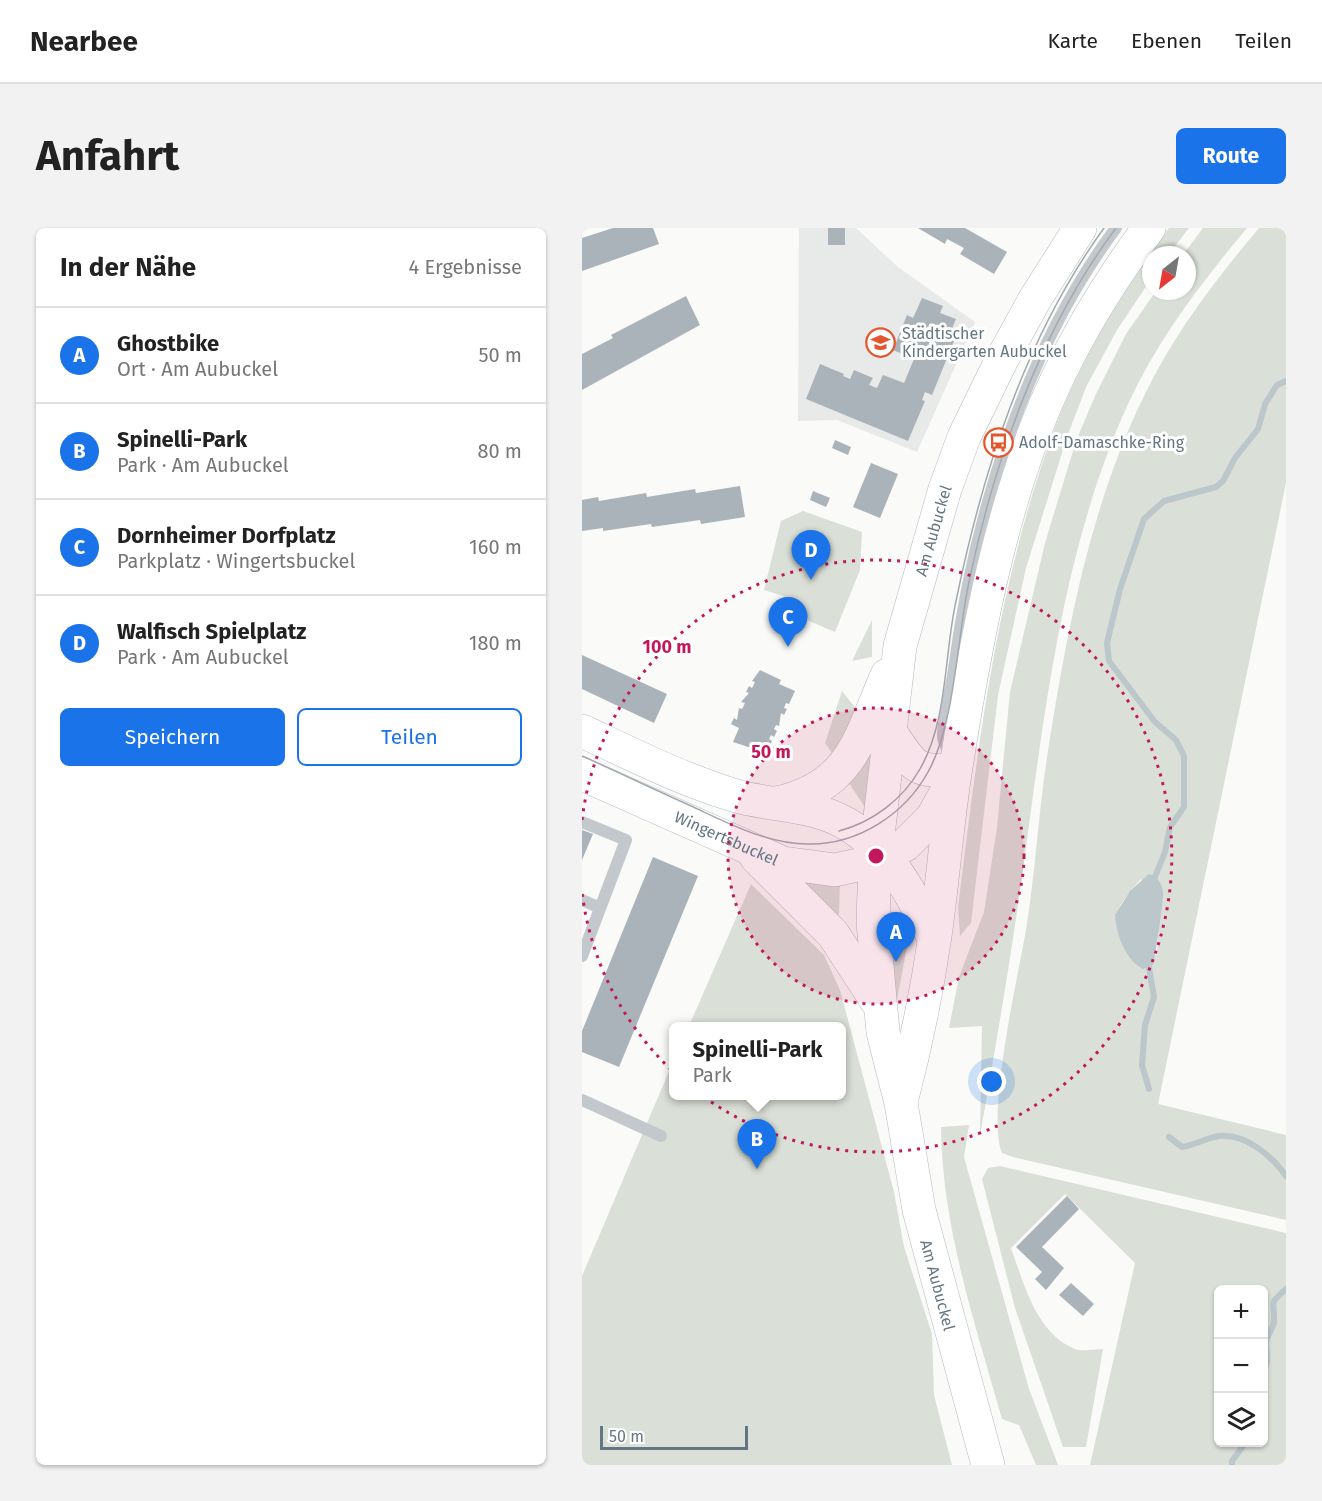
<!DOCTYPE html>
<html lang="de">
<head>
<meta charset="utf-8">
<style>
	:root { --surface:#fff; --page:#f2f2f2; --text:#222; --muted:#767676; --line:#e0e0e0; --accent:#1a73e8 }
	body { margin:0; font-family:"Fira Sans",sans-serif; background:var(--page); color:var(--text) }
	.controls { position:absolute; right:18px; bottom:18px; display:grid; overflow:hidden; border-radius:9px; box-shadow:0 2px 4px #0004 }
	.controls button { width:54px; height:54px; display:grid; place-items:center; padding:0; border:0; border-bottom:2px solid var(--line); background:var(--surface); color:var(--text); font:30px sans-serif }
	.compass { position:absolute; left:560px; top:18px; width:54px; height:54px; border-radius:50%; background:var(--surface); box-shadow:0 2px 4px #0004; rotate:211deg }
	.scale { position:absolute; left:18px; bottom:15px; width:148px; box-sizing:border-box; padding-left:6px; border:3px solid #657683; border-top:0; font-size:16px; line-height:21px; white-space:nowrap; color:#657683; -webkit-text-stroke:4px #fff; paint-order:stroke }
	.you { position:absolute; left:410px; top:854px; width:21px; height:21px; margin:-15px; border:4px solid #fff; border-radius:50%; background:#1a73e8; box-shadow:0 0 0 9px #1a73e833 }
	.badge { display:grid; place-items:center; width:39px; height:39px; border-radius:50%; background:var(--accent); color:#fff; font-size:20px; font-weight:700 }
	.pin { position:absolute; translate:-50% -50px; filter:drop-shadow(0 2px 3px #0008) }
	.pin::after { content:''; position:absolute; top:32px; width:21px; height:18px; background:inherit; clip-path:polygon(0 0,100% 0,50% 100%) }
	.popup { position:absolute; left:87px; top:794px; width:177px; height:78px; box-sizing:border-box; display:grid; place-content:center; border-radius:9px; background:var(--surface); filter:drop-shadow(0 2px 4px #0005); font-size:20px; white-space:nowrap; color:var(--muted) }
	.popup b { font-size:22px; color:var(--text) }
	.popup::after { content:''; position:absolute; left:50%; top:100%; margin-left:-12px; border:12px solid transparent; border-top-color:var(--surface) }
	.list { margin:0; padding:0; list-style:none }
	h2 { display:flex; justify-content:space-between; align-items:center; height:78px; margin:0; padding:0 24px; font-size:26px }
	h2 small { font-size:20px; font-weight:400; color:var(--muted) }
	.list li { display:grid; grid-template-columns:39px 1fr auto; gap:18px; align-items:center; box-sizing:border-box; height:96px; padding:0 24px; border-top:2px solid var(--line) }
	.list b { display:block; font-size:22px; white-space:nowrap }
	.list p { margin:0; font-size:20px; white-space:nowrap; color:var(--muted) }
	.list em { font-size:20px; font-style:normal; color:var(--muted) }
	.actions { display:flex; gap:12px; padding:18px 24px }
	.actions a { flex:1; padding:14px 0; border:2px solid var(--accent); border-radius:9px; text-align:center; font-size:21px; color:var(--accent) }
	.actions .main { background:var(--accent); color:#fff }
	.icon { flex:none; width:33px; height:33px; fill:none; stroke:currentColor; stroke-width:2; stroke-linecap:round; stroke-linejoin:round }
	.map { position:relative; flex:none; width:704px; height:1237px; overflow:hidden; border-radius:9px }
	header { display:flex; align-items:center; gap:36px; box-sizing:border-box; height:84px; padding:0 30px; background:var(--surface); border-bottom:2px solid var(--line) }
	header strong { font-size:28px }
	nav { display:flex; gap:33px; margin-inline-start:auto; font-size:21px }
	.intro { display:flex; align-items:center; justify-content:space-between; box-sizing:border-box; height:144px; padding:0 36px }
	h1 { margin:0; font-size:42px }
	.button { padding:15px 27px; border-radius:9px; background:var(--accent); color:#fff; font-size:21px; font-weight:700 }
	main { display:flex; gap:36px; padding:0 36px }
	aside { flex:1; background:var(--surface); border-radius:9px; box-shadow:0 2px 4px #0004 }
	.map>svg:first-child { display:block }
	.built { fill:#e8e9e9 }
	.green { fill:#dadfd7; fill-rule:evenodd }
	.water { fill:#bbc7cb }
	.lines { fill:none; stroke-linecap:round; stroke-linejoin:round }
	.stream { stroke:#bbc7cb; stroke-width:6 }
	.building { fill:#aab3b9 }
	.secondary-casing { stroke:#b3babf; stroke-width:34 }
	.lane { stroke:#c3c8cc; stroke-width:12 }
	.secondary { stroke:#fff; stroke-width:33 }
	.tram { stroke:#a2aab0; stroke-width:1.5 }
	.ring { fill:none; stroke:#c2185b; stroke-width:3; stroke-dasharray:3 6 }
	.labels { text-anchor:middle; stroke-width:6; stroke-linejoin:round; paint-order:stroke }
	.poi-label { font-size:16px; fill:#657683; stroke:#fff; text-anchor:start }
	.street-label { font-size:16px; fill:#657683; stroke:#fff }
	.centre { fill:#c2185b; stroke:#fff; stroke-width:3 }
	.ring-label { font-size:18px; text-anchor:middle; font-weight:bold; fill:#c2185b; stroke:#fff; stroke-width:6; stroke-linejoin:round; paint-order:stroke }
</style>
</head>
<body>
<header>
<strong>Nearbee</strong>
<nav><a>Karte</a><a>Ebenen</a><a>Teilen</a></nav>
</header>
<div class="intro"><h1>Anfahrt</h1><a class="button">Route</a></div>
<main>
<aside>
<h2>In der Nähe<small>4 Ergebnisse</small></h2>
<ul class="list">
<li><span class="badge">A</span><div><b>Ghostbike</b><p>Ort · Am Aubuckel</p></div><em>50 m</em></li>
<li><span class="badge">B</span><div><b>Spinelli-Park</b><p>Park · Am Aubuckel</p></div><em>80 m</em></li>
<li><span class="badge">C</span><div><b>Dornheimer Dorfplatz</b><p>Parkplatz · Wingertsbuckel</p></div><em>160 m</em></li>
<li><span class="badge">D</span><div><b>Walfisch Spielplatz</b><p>Park · Am Aubuckel</p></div><em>180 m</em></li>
</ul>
<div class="actions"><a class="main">Speichern</a><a>Teilen</a></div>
</aside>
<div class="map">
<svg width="704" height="1237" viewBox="0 0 704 1237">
	<rect width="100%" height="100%" fill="#fafaf8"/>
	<path class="built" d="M217,0h57l42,39 77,55 -58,130 -80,-32 -39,1z"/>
	<path class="green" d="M587,0h20l-21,27h-17v24l-34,51 -31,57 -19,50 -41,131 -28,127 -27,228 -11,13 -2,-29c20,-161 39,-322 95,-474 27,-73 70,-143 116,-205z
		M621,0h44c-46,55 -89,111 -119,176 -72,159 -86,336 -111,508 -11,75 -24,149 -37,224l2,-110 -33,2 10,-51 25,-65 13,-85 13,-135 35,-149 31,-102 19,-45 31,-62 30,-43h31v-36h-4z
		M677,0h27v255l-128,621 128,31v85l-273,-63 -11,-4c-16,-39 16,-176 24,-223 9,-55 12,-111 20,-166 19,-124 43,-257 99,-370 29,-60 71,-115 114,-166zM559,651l18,38 -2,38 -28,1c-20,-37 -16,-46 12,-77z
		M221,283l59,21 -2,38 -25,62 -26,-11 -10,-20 -35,-11 17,-69z
		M290,392v37l-21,4h1z
		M260,463l15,19 -23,46 -9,-13z
		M292,510l-4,73 -7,3 1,-8 -17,-26z
		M214,648l44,5 -1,33 -5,4z
		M169,656l73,71 16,35 54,202 10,55 28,87 2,61 18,70h-370v-189l91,-214v34h168v-70h-152z
		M303,709l23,4 -13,70z
		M387,897l-5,32 65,232 29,76h-22l-17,-40 -17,-6c-27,-96 -60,-192 -61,-292z
		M418,938l286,67v232h-196l45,-202 -70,-69 -54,54c13,36 25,85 64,101 7,3 20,0 28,0l-17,98h-23l-48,-139 -33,-129 6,-11zM636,1062h46v152h-46z"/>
	<path class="water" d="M567,646c8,2 13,9 14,18 1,5 -8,68 -10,73l-10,4c-18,-9 -27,-36 -28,-54l15,-24z"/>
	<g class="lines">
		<path class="stream" d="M571,654l12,-30 5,-25 14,-20v-51l-8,-16 -21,-18 -46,-61 -2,-18 13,-54 24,-70 20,-18 52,-14 7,-6 12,-23 23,-29 7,-25 12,-19 9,-4
			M566,734l6,35 -9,28 -3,40 7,24
			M587,909l13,10c13,-2 24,-9 37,-11 26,-3 53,20 67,40
			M682,1143c5,-9 2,-17 2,-28 0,-8 8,-14 8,-22 1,-21 -7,-15 12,-32
			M650,1237v-4l14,-19"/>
	</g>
	<path class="building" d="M31,0h40l6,16 -77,27v-33z
		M246,0h17v17h-17z
		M336,0h47l42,24 -13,22 -34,-20 4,-6 -17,-9 -2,5z
		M104,68l14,29 -118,65v-36l31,-16 -2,-3z
		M340,70l21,8 -3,7 16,6 -8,19 6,3 -22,54 -7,-3 -3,8 3,1 -17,40 -102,-42 14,-35 24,10 -1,2 7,3 4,-9 19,8 -4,7 8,3 6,-13 21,8 10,-24 -21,-9 14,-35 6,3z
		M253,212l16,7 -3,8 -16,-7z
		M289,235l27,11 -18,44 -27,-11z
		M158,258l5,31 -44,7 -1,-4 -48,7 -1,-3 -48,7v-3l-21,3v-31l16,-3 1,4 47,-8 1,4 48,-8 1,4z
		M231,263l17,7 -4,9 -16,-7z
		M0,427l85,39 -13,29 -72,-34z
		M178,442l21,10 -2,4 16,7 -6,13 -3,-1 -2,5 3,1 -3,6 -3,-2 -2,13 -3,-1 -2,4 3,2 -3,6 -3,-2 -2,4 3,2 -3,6h-4l1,6 -33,-11 6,-14 -8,-4 3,-6 3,2 2,-12 3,1 3,-6 -4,-1 8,-9 -3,-1 3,-6 3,2 3,-6 -3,-1z
		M0,602l11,4 -11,26z
		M71,629l45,19 -79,191 -37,-15v-21z
		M485,968l12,13 -37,38 22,21 -18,22 -11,-11 7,-7 -26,-25z
		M489,1055l23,21 -11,12 -24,-21z"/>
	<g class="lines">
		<defs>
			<g id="secondary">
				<path d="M0,503c49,23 99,48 151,64 29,9 60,9 89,18 60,19 85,74 112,125"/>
				<path d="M309,505c22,32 23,41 64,36"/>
				<path id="s1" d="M0,546l201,89 52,7 40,-9 30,-16 27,-27 17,-30"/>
				<path d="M195,575c75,-16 83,-66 110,-128"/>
				<path d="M174,629l77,77 45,69"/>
				<path d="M320,870c14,-53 25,-108 33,-162 8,-56 12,-113 21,-169 20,-127 46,-273 102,-390 25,-53 56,-102 91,-149"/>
				<path id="s2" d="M406,1237l-69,-255 -18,-107 -18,-71 -10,-110 2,-61 25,-215 45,-157 19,-52 38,-78 33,-60 45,-71"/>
			</g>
		</defs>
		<use href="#secondary" class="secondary-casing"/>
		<path class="lane" d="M367,526c-1,-5 -6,-12 -6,-17 -1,-13 9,-52 11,-68 20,-151 70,-318 162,-441
			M0,594l44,18 -44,116
			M0,672l18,8
			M0,872l79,36"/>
		<use href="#secondary" class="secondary"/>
		<path class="tram" d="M0,528c36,16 71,33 107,49 37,17 77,39 119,39 50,1 97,-30 120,-72 27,-48 29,-134 41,-190 25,-121 72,-254 147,-354
			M257,603c34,-9 64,-32 81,-62 28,-49 24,-114 36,-168 27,-131 69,-264 148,-373"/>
	</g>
	<circle cx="294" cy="628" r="148" fill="#c2185b" fill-opacity=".12"/>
	<g class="ring">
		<circle cx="294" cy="628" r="148"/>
		<path d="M0 592A296 296 0 1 1 0 664"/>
	</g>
	<defs>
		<symbol id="school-ring" viewBox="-11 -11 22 22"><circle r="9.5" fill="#fff" stroke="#e4572e" stroke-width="1.5"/><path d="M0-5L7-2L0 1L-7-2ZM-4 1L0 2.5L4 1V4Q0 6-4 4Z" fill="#e4572e"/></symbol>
		<symbol id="bus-ring" viewBox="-11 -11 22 22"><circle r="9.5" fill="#fff" stroke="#e4572e" stroke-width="1.5"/><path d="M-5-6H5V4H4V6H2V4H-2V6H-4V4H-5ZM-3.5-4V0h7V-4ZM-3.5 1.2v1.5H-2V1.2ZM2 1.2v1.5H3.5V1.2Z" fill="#e4572e"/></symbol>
	</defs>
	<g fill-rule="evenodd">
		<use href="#school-ring" x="282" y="98" width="33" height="33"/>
		<use href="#bus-ring" x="400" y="198" width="33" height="33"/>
	</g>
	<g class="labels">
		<g class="poi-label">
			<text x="320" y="111">Städtischer<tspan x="320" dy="18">Kindergarten Aubuckel</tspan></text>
			<text x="437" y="220">Adolf-Damaschke-Ring</text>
		</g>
		<g class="street-label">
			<text dy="6" stroke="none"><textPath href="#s2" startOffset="954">Am Aubuckel</textPath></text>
			<text dy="6" stroke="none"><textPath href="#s1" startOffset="158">Wingertsbuckel</textPath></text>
			<text transform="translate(356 1057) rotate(75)" y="6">Am Aubuckel</text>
		</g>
	</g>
	<circle cx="294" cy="628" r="9" class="centre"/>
	<g class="ring-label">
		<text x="85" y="425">100 m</text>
		<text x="189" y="530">50 m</text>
	</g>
</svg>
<div class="controls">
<button>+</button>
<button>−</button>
<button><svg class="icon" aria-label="layers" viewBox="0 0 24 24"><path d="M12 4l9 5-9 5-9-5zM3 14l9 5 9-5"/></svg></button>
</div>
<svg class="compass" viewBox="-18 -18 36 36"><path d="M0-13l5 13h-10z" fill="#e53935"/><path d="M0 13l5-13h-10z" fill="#767676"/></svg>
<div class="scale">50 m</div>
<div class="you"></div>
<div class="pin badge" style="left:314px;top:734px">A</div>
<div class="pin badge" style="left:175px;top:941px">B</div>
<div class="popup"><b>Spinelli-Park</b>Park</div>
<div class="pin badge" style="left:206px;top:419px">C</div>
<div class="pin badge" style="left:229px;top:352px">D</div>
</div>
</main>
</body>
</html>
